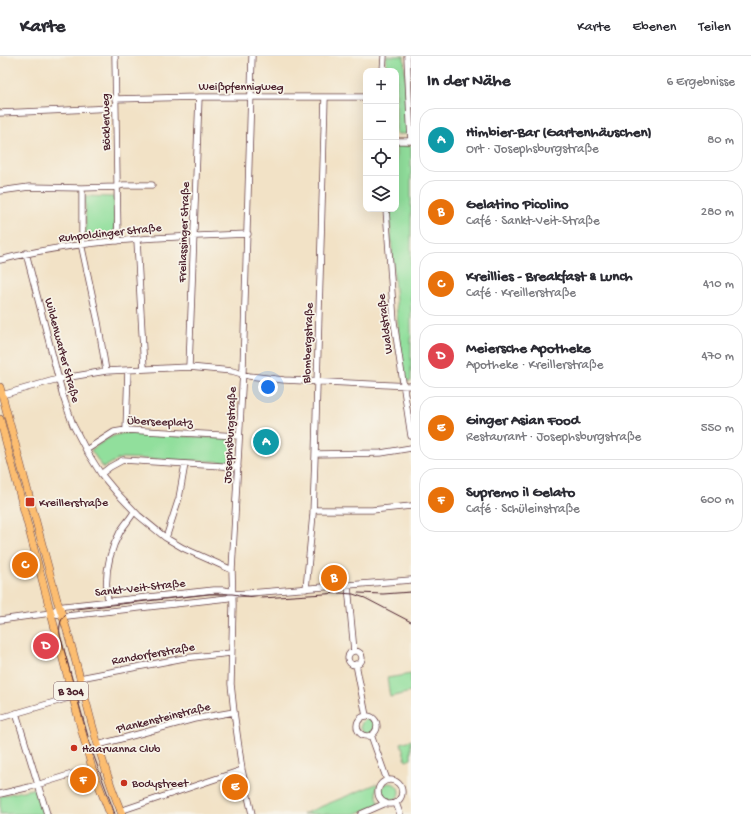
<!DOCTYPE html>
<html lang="de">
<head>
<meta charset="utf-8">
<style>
	:root { --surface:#fff; --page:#f7f7f7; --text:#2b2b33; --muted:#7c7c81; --line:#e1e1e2; --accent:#111827 }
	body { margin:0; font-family:"Gochi Hand",sans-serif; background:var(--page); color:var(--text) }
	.controls { position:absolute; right:12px; top:12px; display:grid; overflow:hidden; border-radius:8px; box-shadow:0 4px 16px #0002 }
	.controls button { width:36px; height:36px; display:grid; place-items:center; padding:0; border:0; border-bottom:1px solid var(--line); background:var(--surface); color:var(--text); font:20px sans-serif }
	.you { position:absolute; left:268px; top:331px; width:14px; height:14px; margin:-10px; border:3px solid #fff; border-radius:50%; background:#1a73e8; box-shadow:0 0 0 6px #1a73e833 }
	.badge { display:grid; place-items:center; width:26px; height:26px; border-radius:50%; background:var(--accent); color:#fff; font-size:13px; font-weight:700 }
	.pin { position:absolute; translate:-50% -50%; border:2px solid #fff; box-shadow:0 1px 4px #0006 }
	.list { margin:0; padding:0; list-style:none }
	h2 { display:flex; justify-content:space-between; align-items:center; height:52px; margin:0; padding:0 16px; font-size:17px }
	h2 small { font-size:13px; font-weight:400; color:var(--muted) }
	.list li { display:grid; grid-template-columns:26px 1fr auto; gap:12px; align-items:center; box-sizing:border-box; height:64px; margin:0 8px 8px; padding:0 8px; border:1px solid var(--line); border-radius:16px }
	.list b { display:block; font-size:15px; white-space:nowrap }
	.list p { margin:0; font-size:13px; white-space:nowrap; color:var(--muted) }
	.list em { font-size:13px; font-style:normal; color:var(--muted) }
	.icon { flex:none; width:22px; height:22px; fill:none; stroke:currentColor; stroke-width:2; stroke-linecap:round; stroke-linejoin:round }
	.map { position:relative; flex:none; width:411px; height:758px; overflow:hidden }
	header { display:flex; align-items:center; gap:24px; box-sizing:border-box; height:56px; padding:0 20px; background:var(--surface); border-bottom:1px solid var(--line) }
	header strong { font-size:19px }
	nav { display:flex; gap:22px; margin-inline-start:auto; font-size:14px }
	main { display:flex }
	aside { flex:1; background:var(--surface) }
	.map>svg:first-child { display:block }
	.green { fill:#91df9c; stroke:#6e7f64 }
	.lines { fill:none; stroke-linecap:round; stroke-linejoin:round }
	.minor-casing { stroke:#633c42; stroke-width:7 }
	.major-casing { stroke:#633c42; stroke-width:8 }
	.minor { stroke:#fff; stroke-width:5.5 }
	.major { stroke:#fcbd6f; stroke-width:7 }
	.tram { stroke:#4a1f2b; stroke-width:1 }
	.poi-dot { fill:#c8321e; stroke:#f7f3e8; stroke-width:1.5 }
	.labels { text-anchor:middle; stroke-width:3.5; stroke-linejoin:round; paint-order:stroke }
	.shield { fill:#f7f3e8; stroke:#7e5f64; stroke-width:1 }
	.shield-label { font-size:11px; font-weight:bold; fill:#4a1f2b }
	.street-label { font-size:12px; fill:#4a1f2b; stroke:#f7f3e8 }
	.poi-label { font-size:12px; fill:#4a1f2b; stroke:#f7f3e8; text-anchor:start }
</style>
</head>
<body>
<header>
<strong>Karte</strong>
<nav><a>Karte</a><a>Ebenen</a><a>Teilen</a></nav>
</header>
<main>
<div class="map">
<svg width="411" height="758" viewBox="0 0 411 758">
	<rect width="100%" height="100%" fill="#f7f3e8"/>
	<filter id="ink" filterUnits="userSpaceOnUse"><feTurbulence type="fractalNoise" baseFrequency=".025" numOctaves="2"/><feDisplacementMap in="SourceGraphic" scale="8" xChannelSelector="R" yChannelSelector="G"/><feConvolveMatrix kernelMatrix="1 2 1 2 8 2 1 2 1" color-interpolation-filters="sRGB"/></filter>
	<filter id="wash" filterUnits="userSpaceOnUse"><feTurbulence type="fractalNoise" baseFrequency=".012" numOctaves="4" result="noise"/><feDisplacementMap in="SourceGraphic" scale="16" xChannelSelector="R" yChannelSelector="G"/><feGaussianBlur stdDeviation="0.9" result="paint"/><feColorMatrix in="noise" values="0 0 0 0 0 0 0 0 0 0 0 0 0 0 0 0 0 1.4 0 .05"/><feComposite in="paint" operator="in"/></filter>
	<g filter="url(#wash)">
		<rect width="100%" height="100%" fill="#f2e2c6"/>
		<path class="green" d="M386,0h18l5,78h-13v-63h-10z
			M396,89l15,1v235h-7c-7,-58 -11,-115 -15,-172h7z
			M85,140l29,1 1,36 -2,5 -27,2z
			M125,377l109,6 -1,23 -111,-4 -5,2 -14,8 -12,-18c11,-8 20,-15 34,-17z
			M411,618v18l-21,5 -3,-19z
			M361 670a7 7 0 1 1 14 0a7 7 0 1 1-14 0Z
			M411,684v19l-5,2 -5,-18z
			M381 736a9 9 0 1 1 18 0a9 9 0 1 1-18 0Z
			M376,728l2,1c-5,9 2,13 0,20l-23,9h-52z
			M36,732l8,26h-44v-18z"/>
	</g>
	<g filter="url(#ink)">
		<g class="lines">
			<defs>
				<path id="minor" d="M115,0l3,185
					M407,0l4,85
					M383,15l1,-15
					M115,43l84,-2h167
					M0,57l115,-5
					M396,85h15
					M82,132v60l16,74 8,49
					M0,135l29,-4 53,1 35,-1 6,-2h29
					M386,153l8,113 17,114
					M137,184l7,129
					M26,197l37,143 10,29 13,25 15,24 15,18 22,23 28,23 17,10 49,22
					M0,204c81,-21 165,-23 248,-26
					M189,311l10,-270
					M2,339l56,-16 48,-8 83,-4 43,4 17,5 35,4 127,6
					M126,374l2,-60
					M86,394l28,-18 12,-2 113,6
					M315,398l66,-1 30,-5
					M101,418l9,-7 13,-7 115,7
					M313,454h59l39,-4
					M166,482l13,-40 6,-34
					M348,530l6,65
					M306,533l7,-75 2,-58 10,-359
					M108,545c-4,-24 0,-47 12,-69 4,-7 10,-13 14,-20
					M51,557l8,-6 6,-1 149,-16h9l6,1 4,3 16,-1 162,-13
					M0,564l51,-7 16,3 161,-18 5,-4
					M348 602a7 7 0 1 1 14 0a7 7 0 1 1-14 0Z
					M356,608l10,52
					M80,622l104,-20 47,-5
					M16,657l31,101
					M357 670a10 10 0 1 1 20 0a10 10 0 1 1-20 0Z
					M0,662l72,-21
					M371,679l16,45
					M98,689l96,-26 40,-7
					M378 736a12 12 0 1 1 24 0a12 12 0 1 1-24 0Z
					M0,738l30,-7 62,-19
					M396,747l4,11
					M120,755l122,-41
					M252,758l-10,-44 -8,-58 -3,-28 2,-79 -1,-35 11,-200 9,-314
					M361,758l25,-11"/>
				<path id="major" d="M0,331l57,213c12,32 19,64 28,97 10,40 21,79 37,117
					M0,363l82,313 10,36 18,46"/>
			</defs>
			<use href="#minor" class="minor-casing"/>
			<use href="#major" class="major-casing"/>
			<use href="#minor" class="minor"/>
			<use href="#major" class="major"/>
			<path class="tram" d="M358,537l25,1 28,-2
				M115,758l-23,-63 -32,-116c-2,-13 3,-23 16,-26l133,-15h23l30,4 78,-5 13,1 12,4 46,24"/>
		</g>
	</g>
	<g class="poi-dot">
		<rect x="25" y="441" width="10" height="10" rx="2"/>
		<circle cx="74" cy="692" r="4"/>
		<circle cx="124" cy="727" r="4"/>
	</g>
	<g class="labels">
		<rect class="shield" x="54" y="626" width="34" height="18" rx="3"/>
		<g class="shield-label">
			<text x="71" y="639">B 304</text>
		</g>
		<g class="street-label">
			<text x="241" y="34">Weißpfennigweg</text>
			<text transform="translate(105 66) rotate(-91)" y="4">Böcklerweg</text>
			<text transform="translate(110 176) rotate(-6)" y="4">Ruhpoldinger Straße</text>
			<text transform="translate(183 176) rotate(-88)" y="4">Freilassinger Straße</text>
			<text transform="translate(384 268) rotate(-97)" y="4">Waldstraße</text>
			<text transform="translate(307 287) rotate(-88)" y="4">Blombergstraße</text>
			<text transform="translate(63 294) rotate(75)" y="4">Wildenwarter Straße</text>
			<text transform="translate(160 365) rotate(2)" y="4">Überseeplatz</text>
			<text transform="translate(229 379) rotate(-87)" y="4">Josephsburgstraße</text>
			<text transform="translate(140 531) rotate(-6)" y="4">Sankt-Veit-Straße</text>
			<text transform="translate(153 597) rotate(-10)" y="4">Randorferstraße</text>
			<text transform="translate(163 661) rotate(-14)" y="4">Plankensteinstraße</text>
		</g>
		<g class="poi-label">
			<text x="39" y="450">Kreillerstraße</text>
			<text x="82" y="696">Haarvanna Club</text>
			<text x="132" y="731">Bodystreet</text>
		</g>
	</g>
</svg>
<div class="controls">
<button>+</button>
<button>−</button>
<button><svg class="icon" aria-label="locate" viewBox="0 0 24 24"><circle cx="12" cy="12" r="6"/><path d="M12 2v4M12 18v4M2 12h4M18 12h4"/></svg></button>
<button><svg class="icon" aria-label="layers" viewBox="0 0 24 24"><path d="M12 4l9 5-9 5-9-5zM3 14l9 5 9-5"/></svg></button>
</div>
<div class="you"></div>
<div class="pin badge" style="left:266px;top:386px;background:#0f9aa8">A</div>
<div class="pin badge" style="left:334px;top:522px;background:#e8710a">B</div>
<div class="pin badge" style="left:25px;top:509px;background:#e8710a">C</div>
<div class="pin badge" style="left:46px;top:590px;background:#e0444e">D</div>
<div class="pin badge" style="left:235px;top:731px;background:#e8710a">E</div>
<div class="pin badge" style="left:83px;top:724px;background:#e8710a">F</div>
</div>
<aside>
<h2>In der Nähe<small>6 Ergebnisse</small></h2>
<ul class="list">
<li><span class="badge" style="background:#0f9aa8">A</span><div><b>Himbier-Bar (Gartenhäuschen)</b><p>Ort · Josephsburgstraße</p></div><em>80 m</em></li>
<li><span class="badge" style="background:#e8710a">B</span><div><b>Gelatino Picolino</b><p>Café · Sankt-Veit-Straße</p></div><em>280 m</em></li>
<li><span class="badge" style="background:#e8710a">C</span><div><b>Kreillies - Breakfast &amp; Lunch</b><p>Café · Kreillerstraße</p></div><em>410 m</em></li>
<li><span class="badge" style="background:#e0444e">D</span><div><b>Meiersche Apotheke</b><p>Apotheke · Kreillerstraße</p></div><em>470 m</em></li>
<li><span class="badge" style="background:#e8710a">E</span><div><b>Ginger Asian Food</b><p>Restaurant · Josephsburgstraße</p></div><em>550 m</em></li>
<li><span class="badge" style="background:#e8710a">F</span><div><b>Supremo il Gelato</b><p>Café · Schüleinstraße</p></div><em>600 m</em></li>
</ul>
</aside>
</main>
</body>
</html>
